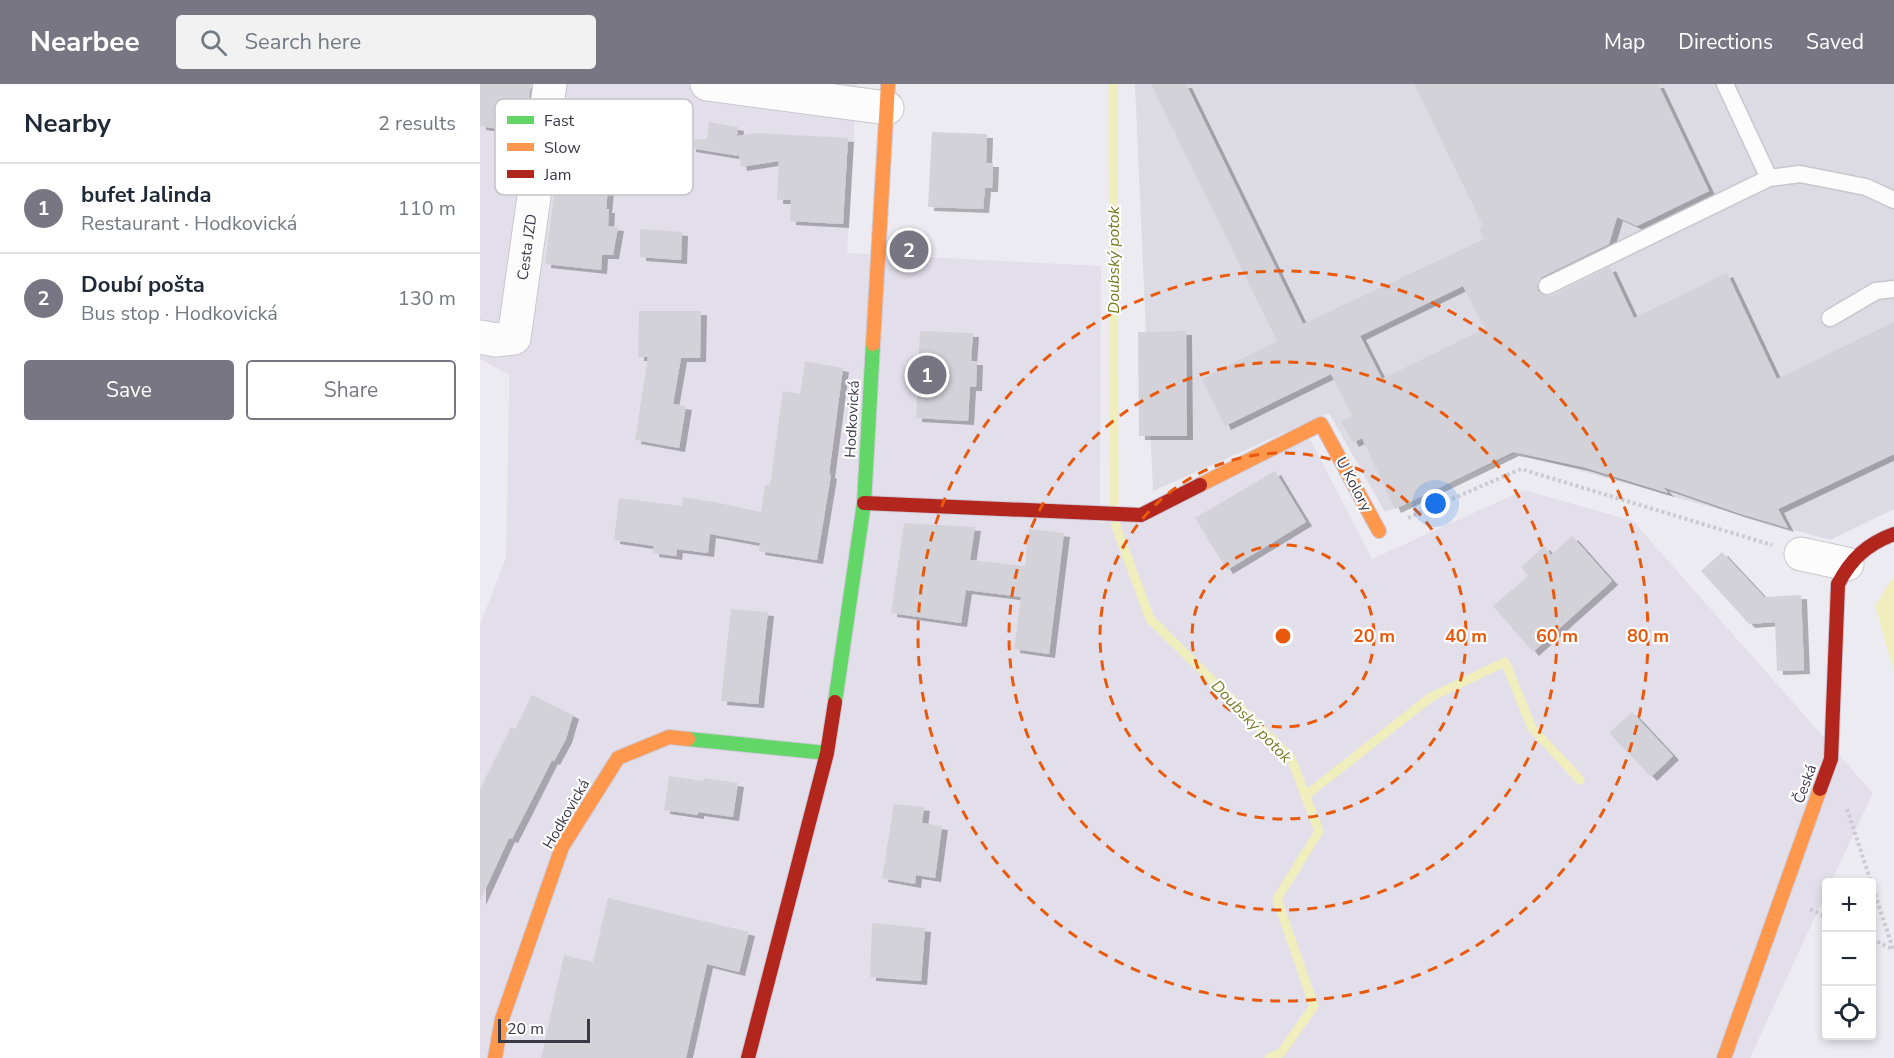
<!DOCTYPE html>
<html lang="en">
<head>
<meta charset="utf-8">
<style>
	:root { --surface:#fff; --page:#f2f2f3; --text:#1f2937; --muted:#747a83; --line:#e0e1e3; --accent:#787682 }
	body { margin:0; font-family:"Nunito Sans",sans-serif; background:var(--page); color:var(--text) }
	.controls { position:absolute; right:18px; bottom:18px; display:grid; overflow:hidden; border-radius:6px; box-shadow:0 3px 9px #0003 }
	.controls button { width:54px; height:54px; display:grid; place-items:center; padding:0; border:0; border-bottom:2px solid var(--line); background:var(--surface); color:var(--text); font:30px sans-serif }
	.scale { position:absolute; left:18px; bottom:15px; width:92px; box-sizing:border-box; padding-left:6px; border:3px solid #3a3747; border-top:0; font-size:16px; line-height:21px; white-space:nowrap; color:#3a3747; -webkit-text-stroke:4px #fff; paint-order:stroke }
	.you { position:absolute; left:956px; top:420px; width:21px; height:21px; margin:-15px; border:4px solid #fff; border-radius:50%; background:#1a73e8; box-shadow:0 0 0 9px #1a73e833 }
	.badge { display:grid; place-items:center; width:39px; height:39px; border-radius:50%; background:var(--accent); color:#fff; font-size:20px; font-weight:700 }
	.pin { position:absolute; translate:-50% -50%; border:3px solid #fff; box-shadow:0 2px 6px #0006 }
	.list { margin:0; padding:0; list-style:none }
	h2 { display:flex; justify-content:space-between; align-items:center; height:78px; margin:0; padding:0 24px; font-size:26px }
	h2 small { font-size:20px; font-weight:400; color:var(--muted) }
	.list li { display:grid; grid-template-columns:39px 1fr auto; gap:18px; align-items:center; box-sizing:border-box; height:90px; padding:0 24px; border-top:2px solid var(--line) }
	.list b { display:block; font-size:22px; white-space:nowrap }
	.list p { margin:0; font-size:20px; white-space:nowrap; color:var(--muted) }
	.list em { font-size:20px; font-style:normal; color:var(--muted) }
	.actions { display:flex; gap:12px; padding:18px 24px }
	.actions a { flex:1; padding:14px 0; border:2px solid var(--accent); border-radius:6px; text-align:center; font-size:21px; color:var(--accent) }
	.actions .main { background:var(--accent); color:#fff }
	.icon { flex:none; width:33px; height:33px; fill:none; stroke:currentColor; stroke-width:2; stroke-linecap:round; stroke-linejoin:round }
	.map { position:relative; flex:none; width:1414px; height:974px; overflow:hidden }
	header { display:flex; align-items:center; gap:36px; box-sizing:border-box; height:84px; padding:0 30px; background:var(--accent); color:#fff }
	header strong { font-size:28px }
	nav { display:flex; gap:33px; margin-inline-start:auto; font-size:21px }
	.search { width:420px; height:54px; background:var(--page); display:flex; align-items:center; gap:15px; box-sizing:border-box; padding:0 21px; border-radius:6px; color:var(--muted); font-size:22px }
	main { display:flex }
	aside { flex:1; background:var(--surface) }
	.map>svg:first-child { display:block }
	.residential { fill:#e2dfeb }
	.industrial { fill:#dcdae3 }
	.water { fill:#efeebc }
	.lines { fill:none; stroke-linecap:round; stroke-linejoin:round }
	.stream { stroke:#efeebc; stroke-width:9 }
	.building { fill:#d3d2d9; fill-rule:evenodd; filter:url(#shadow) }
	.lane-casing { stroke:#c8c7cd; stroke-width:19 }
	.street-casing { stroke:#c8c7cd; stroke-width:35 }
	.fast-casing { stroke:#cfcad9; stroke-width:16 }
	.slow-casing { stroke:#cfcad9; stroke-width:16 }
	.jam-casing { stroke:#cfcad9; stroke-width:16 }
	.path { stroke:#cbcad1; stroke-width:4; stroke-dasharray:3 3; stroke-linecap:butt }
	.lane { stroke:#fcfcfd; stroke-width:16 }
	.street { stroke:#fcfcfd; stroke-width:33 }
	.fast { stroke:#63d668; stroke-width:14 }
	.slow { stroke:#ff974d; stroke-width:14 }
	.jam { stroke:#b3261e; stroke-width:14 }
	.ring { fill:none; stroke:#e8590c; stroke-width:3; stroke-dasharray:10 8 }
	.labels { text-anchor:middle; stroke-width:4.5; stroke-linejoin:round; paint-order:stroke }
	.street-label { font-size:15px; fill:#3a3747; stroke:#fff }
	.water-label { font-size:16px; font-style:italic; fill:#7a7a25; stroke:#fff }
	.key { fill:#fff; stroke:#c4c3c8; stroke-width:1.5 }
	.key-label { font-size:16px; fill:#3a3747 }
	.centre { fill:#e8590c; stroke:#fff; stroke-width:3 }
	.ring-label { font-size:18px; text-anchor:middle; font-weight:bold; fill:#e8590c; stroke:#fff; stroke-width:4.5; stroke-linejoin:round; paint-order:stroke }
</style>
</head>
<body>
<header>
<strong>Nearbee</strong>
<div class="search"><svg class="icon" aria-label="search" viewBox="0 0 24 24"><circle cx="10" cy="10" r="6"/><path d="M15 15l6 6"/></svg>Search here</div>
<nav><a>Map</a><a>Directions</a><a>Saved</a></nav>
</header>
<main>
<aside>
<h2>Nearby<small>2 results</small></h2>
<ul class="list">
<li><span class="badge">1</span><div><b>bufet Jalinda</b><p>Restaurant · Hodkovická</p></div><em>110 m</em></li>
<li><span class="badge">2</span><div><b>Doubí pošta</b><p>Bus stop · Hodkovická</p></div><em>130 m</em></li>
</ul>
<div class="actions"><a class="main">Save</a><a>Share</a></div>
</aside>
<div class="map">
<svg width="1414" height="974" viewBox="0 0 1414 974">
	<defs>
		<filter id="shadow"><feDropShadow dx="6" dy="4" stdDeviation="0" flood-color="#0004"/></filter>
	</defs>
	<rect width="100%" height="100%" fill="#ecebf1"/>
	<path class="residential" d="M0,0h377l-10,169 254,13 -1,258 210,-85 62,120 152,-69 109,31 240,272 -42,89h-5v11l-76,165h-1270v-433l26,-68 3,-160v-22l-29,-16z"/>
	<path class="industrial" d="M655,0h759v425l-64,31 -314,-87 -131,59 -56,-99 -176,78z"/>
	<path class="water" d="M1414,492v95l-19,-65z"/>
	<g class="lines">
		<path class="stream" d="M633,0l1,425
			M635,435l2,10 33,90 141,139 28,73 -42,68 37,107 -33,47 -12,5
			M825,712l126,-99 74,-35 27,66 48,52"/>
	</g>
	<path class="building" d="M0,0h51l-7,49 -44,-7z
		M671,0h35l117,240 181,-85 -5,-11 4,-2 -69,-142h244l51,107 -72,35 -20,-9 -8,27 -67,33 -5,8 1,6 8,5h5l59,-29 24,51 93,-45 50,106 117,-57v132l-116,55 10,19 -47,-14 -78,-27 5,6 -85,-26 -70,-15 -118,57 -33,-71 -9,5 -12,-22 11,-5 -21,-42 -106,52 -23,-47 75,-38zM983,202l22,42 -103,51 -22,-43z
		M229,38l29,5 -1,9 20,-3 91,5 -5,86 -53,-3 1,-21h-14l2,-39 -38,6 -2,-11 -49,-8v-8l17,-1z
		M452,48l55,2 -1,29h7l-1,25h-7l-2,21 -55,-2z
		M79,71l52,5 -5,49h3l-1,17 10,1 -5,28h-11l-1,15 -56,-6z
		M160,145l42,3 -1,28 -41,-3z
		M159,227h62l-1,47h-19l-8,46 13,2 -7,42 -44,-8 13,-83h-10z
		M440,247l53,2 -2,28h6l-1,26h-6l-2,34 -52,-3z
		M706,247l1,105h-48l-1,-104z
		M325,277l38,7 -14,106 2,1 -14,85 -58,-9 1,-8 -50,-9 -2,19 -31,-4 -1,7 -23,-3 1,-7 -40,-6 5,-42 63,8 1,-9 31,5 47,10 4,-27h5l13,-94 17,3z
		M795,387l31,51 -79,48 -32,-52z
		M424,439l71,4 -5,33 55,6 4,-37 35,4 -15,121 -35,-5 7,-52 -55,-7 -5,33 -70,-10z
		M1092,452l40,45 -79,71 -40,-46 35,-30 -7,-9 23,-21 7,9z
		M1242,468l42,45 37,-2 3,75 -27,1 -2,-49 -26,2 -48,-53z
		M251,525l37,3 -10,92 -37,-3z
		M52,611l41,20 -7,24 -12,22 -2,-1 -40,79 -3,-1 -29,63v-112l31,-62 4,2z
		M1152,628l41,44 -22,21 -42,-44z
		M189,692l34,5 1,-3 34,5 -5,34 -35,-5v3l-34,-5z
		M414,720l30,3 -2,16 20,3 -7,52 -19,-3 -1,9 -33,-6z
		M128,814l141,34 -10,40 -32,-8 -21,94h-145l23,-103 29,7z
		M392,839l53,5 -4,53 -51,-4z"/>
	<g class="lines">
		<defs>
			<path id="lane" d="M1245,0l44,94
				M1067,202l222,-108 31,-4 66,13 28,13
				M1350,234l46,-27 18,-2"/>
			<path id="street" d="M227,0l180,24
				M0,253l16,3 18,-2 36,-254
				M1321,470l46,10"/>
			<path id="fast" d="M355,618l29,-199 9,-159
				M208,655l139,14"/>
			<path id="slow" d="M393,260l15,-260
				M720,401l121,-61 58,107
				M15,974l7,-39 60,-172 56,-89 51,-21 19,2
				M1244,974l96,-269"/>
			<path id="jam" d="M384,419l277,12 59,-30
				M1340,705l11,-30 7,-175c13,-25 29,-40 56,-50
				M268,974l79,-305 8,-51"/>
		</defs>
		<use href="#lane" class="lane-casing"/>
		<use href="#street" class="street-casing"/>
		<use href="#fast" class="fast-casing"/>
		<use href="#slow" class="slow-casing"/>
		<use href="#jam" class="jam-casing"/>
		<path class="path" d="M928,434l113,-49 251,76
			M1367,725l46,140
			M1330,825l16,8
			M1392,855l20,10"/>
		<use href="#lane" class="lane"/>
		<use href="#street" class="street"/>
		<use href="#fast" class="fast"/>
		<use href="#slow" class="slow"/>
		<use href="#jam" class="jam"/>
	</g>
	<g class="ring">
		<circle cx="803" cy="552" r="91"/>
		<circle cx="803" cy="552" r="183"/>
		<circle cx="803" cy="552" r="274"/>
		<circle cx="803" cy="552" r="365"/>
	</g>
	<g class="labels">
		<g class="street-label">
			<text transform="translate(47 163) rotate(-82)" y="5">Cesta JZD</text>
			<text transform="translate(372 335) rotate(-87)" y="5">Hodkovická</text>
			<text transform="translate(874 400) rotate(62)" y="5">U Kolory</text>
			<text transform="translate(1325 700) rotate(-70)" y="5">Česká</text>
			<text transform="translate(86 730) rotate(-60)" y="5">Hodkovická</text>
		</g>
		<g class="water-label">
			<text transform="translate(633 176) rotate(-90)" y="6">Doubský potok</text>
			<text transform="translate(772 637) rotate(46)" y="6">Doubský potok</text>
		</g>
	</g>
	<rect x="15" y="15" width="198" height="96" rx="9" class="key"/>
	<rect x="27" y="32" width="27" height="8" fill="#63d668"/>
	<rect x="27" y="59" width="27" height="8" fill="#ff974d"/>
	<rect x="27" y="86" width="27" height="8" fill="#b3261e"/>
	<g class="key-label">
		<text x="64" y="42">Fast</text>
		<text x="64" y="69">Slow</text>
		<text x="64" y="96">Jam</text>
	</g>
	<circle cx="803" cy="552" r="9" class="centre"/>
	<g class="ring-label">
		<text x="894" y="558">20 m</text>
		<text x="986" y="558">40 m</text>
		<text x="1077" y="558">60 m</text>
		<text x="1168" y="558">80 m</text>
	</g>
</svg>
<div class="controls">
<button>+</button>
<button>−</button>
<button><svg class="icon" aria-label="locate" viewBox="0 0 24 24"><circle cx="12" cy="12" r="6"/><path d="M12 2v4M12 18v4M2 12h4M18 12h4"/></svg></button>
</div>
<div class="scale">20 m</div>
<div class="you"></div>
<div class="pin badge" style="left:447px;top:291px">1</div>
<div class="pin badge" style="left:429px;top:166px">2</div>
</div>
</main>
</body>
</html>
